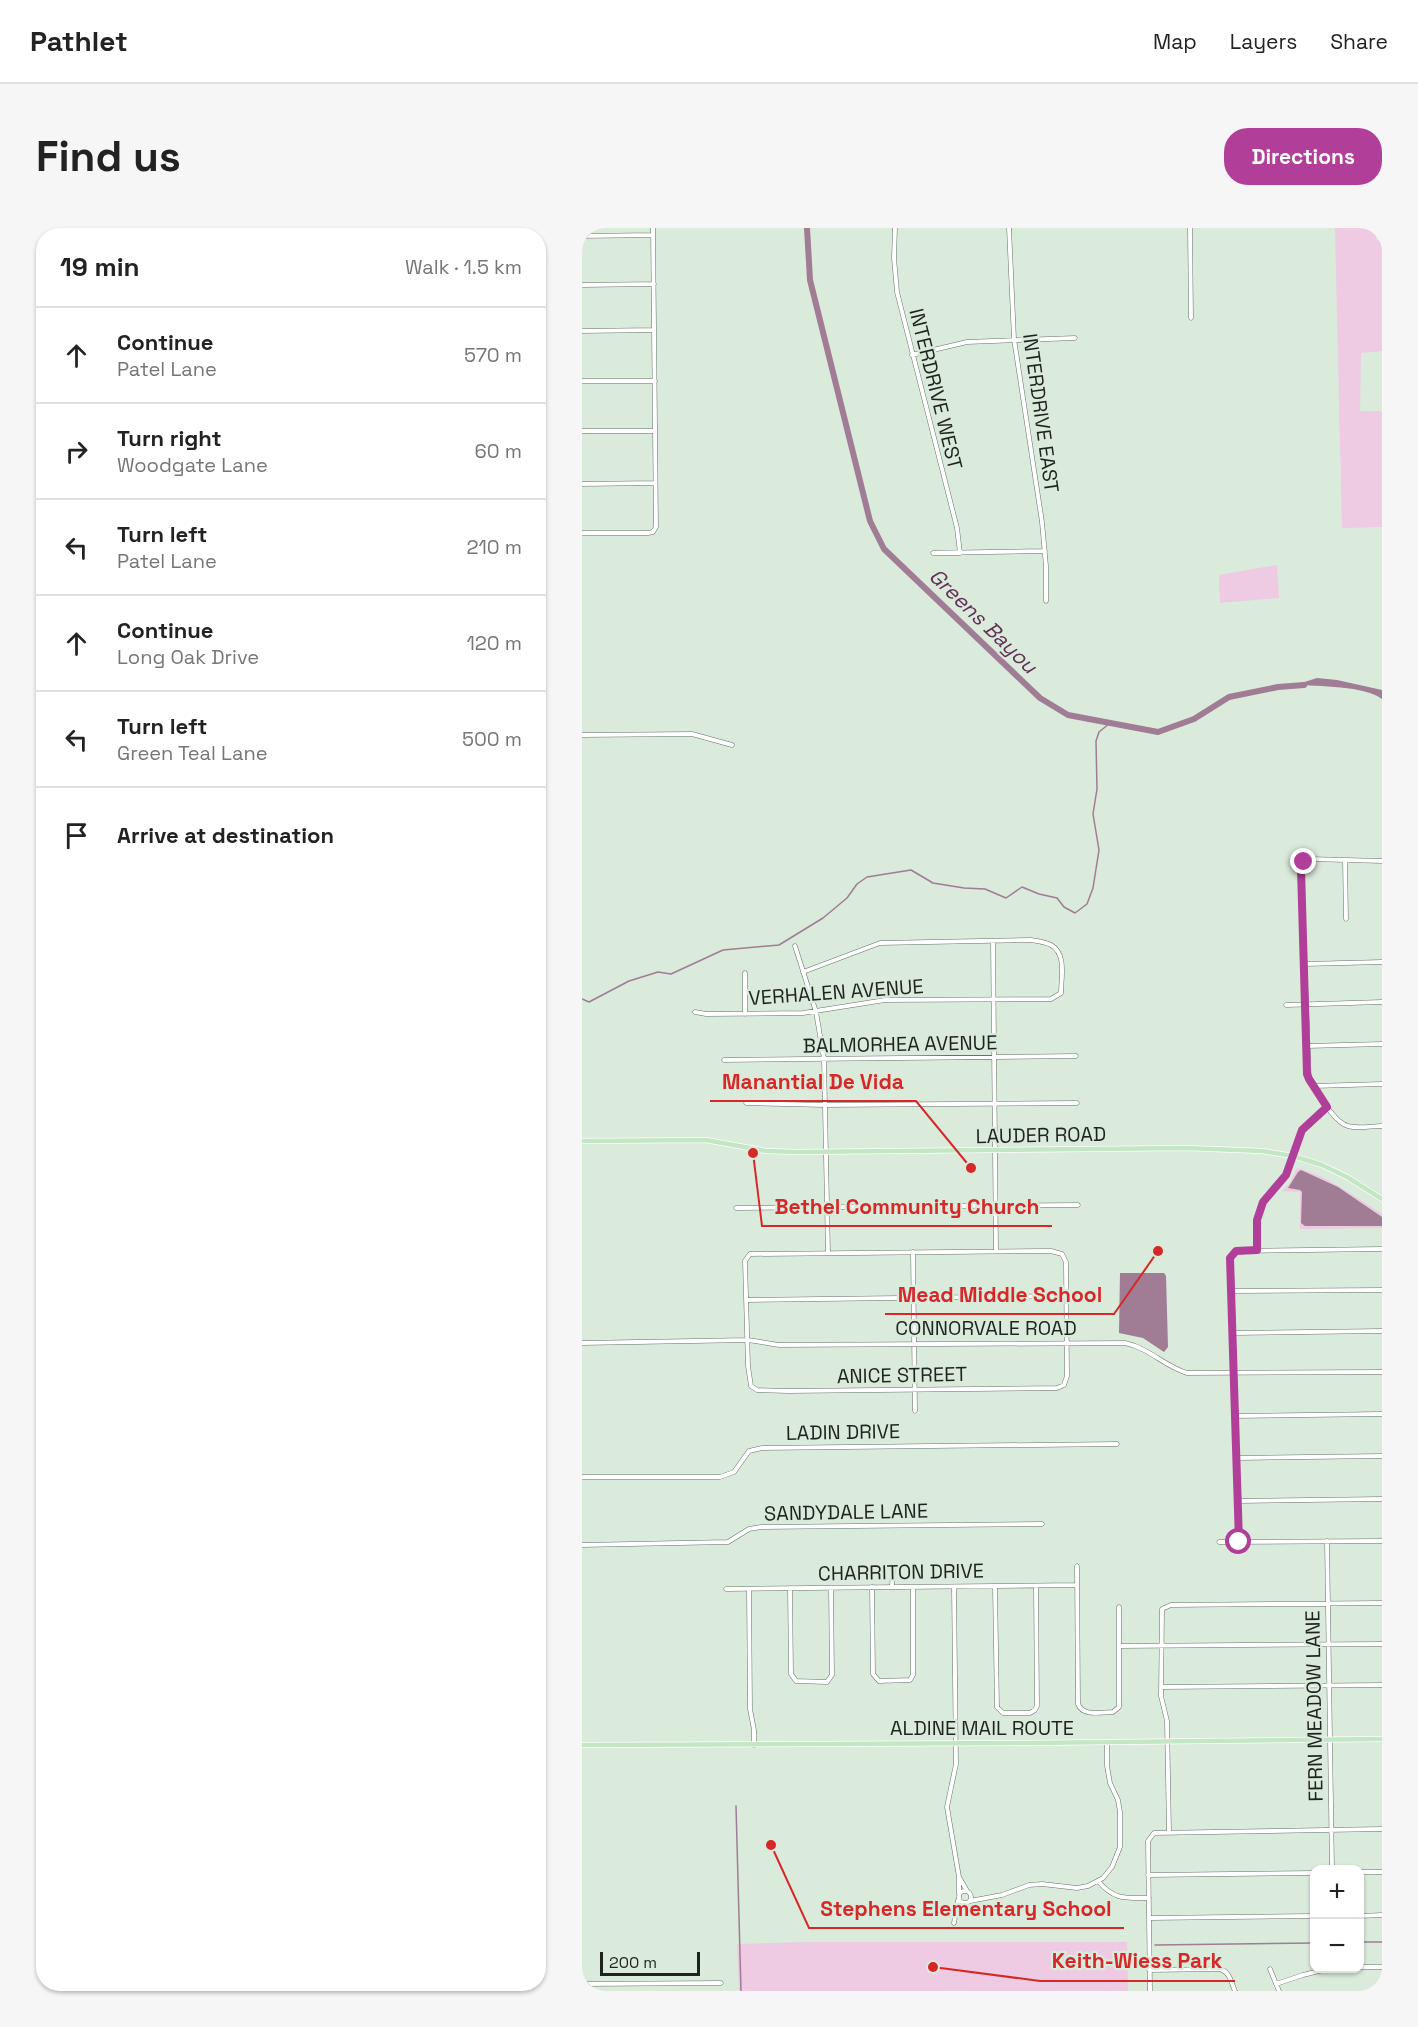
<!DOCTYPE html>
<html lang="en">
<head>
<meta charset="utf-8">
<style>
	:root { --surface:#fff; --page:#f6f6f6; --text:#222; --muted:#767676; --line:#e0e0e0; --accent:#b13f99 }
	body { margin:0; font-family:"Space Grotesk",sans-serif; background:var(--page); color:var(--text) }
	.controls { position:absolute; right:18px; bottom:18px; display:grid; overflow:hidden; border-radius:12px; box-shadow:0 2px 4px #0004 }
	.controls button { width:54px; height:54px; display:grid; place-items:center; padding:0; border:0; border-bottom:2px solid var(--line); background:var(--surface); color:var(--text); font:30px sans-serif }
	.scale { position:absolute; left:18px; bottom:15px; width:100px; box-sizing:border-box; padding-left:6px; border:3px solid #1e231e; border-top:0; font-size:16px; line-height:21px; white-space:nowrap; color:#1e231e; -webkit-text-stroke:4px #daeadb; paint-order:stroke }
	.stop { position:absolute; width:18px; height:18px; margin:-14px; border:4px solid #b13f99; border-radius:50%; background:#fff }
	.stop.end { background:#b13f99; border-color:#fff; box-shadow:0 2px 6px #0008 }
	.list { margin:0; padding:0; list-style:none }
	h2 { display:flex; justify-content:space-between; align-items:center; height:78px; margin:0; padding:0 24px; font-size:26px }
	h2 small { font-size:20px; font-weight:400; color:var(--muted) }
	.list li { display:grid; grid-template-columns:39px 1fr auto; gap:18px; align-items:center; box-sizing:border-box; height:96px; padding:0 24px; border-top:2px solid var(--line) }
	.list b { display:block; font-size:22px; white-space:nowrap }
	.list p { margin:0; font-size:20px; white-space:nowrap; color:var(--muted) }
	.list em { font-size:20px; font-style:normal; color:var(--muted) }
	.icon { flex:none; width:33px; height:33px; fill:none; stroke:currentColor; stroke-width:2; stroke-linecap:round; stroke-linejoin:round }
	.map { position:relative; flex:none; width:800px; height:1763px; overflow:hidden; border-radius:24px }
	header { display:flex; align-items:center; gap:36px; box-sizing:border-box; height:84px; padding:0 30px; background:var(--surface); border-bottom:2px solid var(--line) }
	header strong { font-size:28px }
	nav { display:flex; gap:33px; margin-inline-start:auto; font-size:21px }
	.intro { display:flex; align-items:center; justify-content:space-between; box-sizing:border-box; height:144px; padding:0 36px }
	h1 { margin:0; font-size:42px }
	.button { padding:15px 27px; border-radius:24px; background:var(--accent); color:#fff; font-size:21px; font-weight:700 }
	main { display:flex; gap:36px; padding:0 36px }
	aside { flex:1; background:var(--surface); border-radius:24px; box-shadow:0 2px 4px #0004 }
	.map>svg:first-child { display:block }
	.green { fill:#eecae3 }
	.water { fill:#a07c95 }
	.lines { fill:none; stroke-linecap:round; stroke-linejoin:round }
	.stream { stroke:#a07c95; stroke-width:1.5 }
	.river { stroke:#a07c95; stroke-width:6 }
	.minor-casing { stroke:#657365; stroke-width:5 }
	.major-casing { stroke:#fff; stroke-width:6 }
	.minor { stroke:#fff; stroke-width:4 }
	.major { stroke:#c3e6c5; stroke-width:4.5 }
	.route { stroke:#b13f99; stroke-width:8 }
	.labels { text-anchor:middle; stroke-width:4.5; stroke-linejoin:round; paint-order:stroke }
	.street-label { font-size:20px; fill:#1e231e; stroke:#daeadb }
	.water-label { font-size:21px; font-style:italic; fill:#613055; stroke:#daeadb }
	.leader { fill:none; stroke:#d62828; stroke-width:2 }
	.callout-dot { fill:#d62828; stroke:#daeadb; stroke-width:2 }
	.callout-label { font-size:21px; text-anchor:middle; font-weight:bold; fill:#d62828; stroke:#daeadb; stroke-width:4.5; stroke-linejoin:round; paint-order:stroke }
</style>
</head>
<body>
<header>
<strong>Pathlet</strong>
<nav><a>Map</a><a>Layers</a><a>Share</a></nav>
</header>
<div class="intro"><h1>Find us</h1><a class="button">Directions</a></div>
<main>
<aside>
<h2>19 min<small>Walk · 1.5 km</small></h2>
<ul class="list">
<li><svg class="icon" aria-label="ahead" viewBox="0 0 24 24"><path d="M12 20V5M6 11l6-6 6 6"/></svg><div><b>Continue</b><p>Patel Lane</p></div><em>570 m</em></li>
<li><svg class="icon" aria-label="right" viewBox="0 0 24 24"><path d="M7 20v-9h11M14 6l5 5-5 5"/></svg><div><b>Turn right</b><p>Woodgate Lane</p></div><em>60 m</em></li>
<li><svg class="icon" aria-label="left" viewBox="0 0 24 24"><path d="M17 20v-9H6M10 6l-5 5 5 5"/></svg><div><b>Turn left</b><p>Patel Lane</p></div><em>210 m</em></li>
<li><svg class="icon" aria-label="ahead" viewBox="0 0 24 24"><path d="M12 20V5M6 11l6-6 6 6"/></svg><div><b>Continue</b><p>Long Oak Drive</p></div><em>120 m</em></li>
<li><svg class="icon" aria-label="left" viewBox="0 0 24 24"><path d="M17 20v-9H6M10 6l-5 5 5 5"/></svg><div><b>Turn left</b><p>Green Teal Lane</p></div><em>500 m</em></li>
<li><svg class="icon" aria-label="arrive" viewBox="0 0 24 24"><path d="M6 21V4h12l-3 4 3 4H6"/></svg><div><b>Arrive at destination</b></div></li>
</ul>
</aside>
<div class="map">
<svg width="800" height="1763" viewBox="0 0 800 1763">
	<rect width="100%" height="100%" fill="#daeadb"/>
	<path class="green" d="M753,0h42l-1,12 6,1v110l-21,2 -1,58h20l2,2v114l-40,1z
		M695,337l2,33 -59,5 -1,-28z
		M715,940c33,9 57,28 85,46v14l-82,1v-37l-18,-1 7,-7z
		M224,1714h321l1,49h-389l-2,-47z"/>
	<path class="water" d="M735,450l20,2 45,10v9c-16,-13 -65,-13 -87,-14z
		M719,942l37,17 44,30v9h-77l-4,-3 1,-31 -2,-2 -12,-2 10,-16z
		M538,1045h44l2,3 2,71 -4,5 -21,-14 -24,-5z"/>
	<g class="lines">
		<path class="stream" d="M0,771l7,3 40,-21 29,-9 13,2 52,-24 56,-5 44,-27 24,-20 10,-14 10,-7 44,-7 22,13 31,5 21,1 21,9 16,-11 17,7 18,4 7,9 11,6 12,-9 6,-16 6,-38 -6,-36 4,-25 -1,-48 3,-9 11,-9
			M154,1578l5,185
			M778,1714h22
			M573,1717l159,-2"/>
		<path class="river" d="M225,0l3,52 60,241 14,28 156,149 28,17 90,17 36,-13 35,-22 49,-10 26,-2"/>
		<defs>
			<path id="minor" d="M313,0l-1,30 3,34 60,236 3,25
				M427,0l5,111 28,183 4,44v35
				M608,0l1,90
				M0,8l71,-1
				M0,57l72,-1
				M0,103l72,-1
				M330,127l55,-13 108,-4
				M0,153h73
				M0,203h73
				M0,256l73,-1
				M0,305h66l5,-1 3,-5 -3,-299
				M351,325l112,-2
				M0,507l110,-1 40,11
				M763,632l1,59
				M800,633l-72,-2 -6,3 -3,7 8,210c9,13 24,43 39,47 10,3 24,0 34,0
				M411,713l3,310
				M213,718l21,66 8,47 4,194
				M723,736l77,-2
				M163,745v41
				M704,777l96,-3
				M113,784l11,2 97,-1 82,-13 166,-1 10,-6c0,-15 6,-39 -10,-48 -5,-3 -14,-4 -20,-5l-151,3 -77,29
				M725,818l75,-2
				M142,832l352,-4
				M732,858l68,-2
				M164,875l79,2 252,-2
				M154,980l342,-3
				M675,1022v-30l6,-18 23,-27 16,-45 25,-23
				M469,1023l11,3 4,8 1,114 -3,9 -7,3 -269,3 -31,-1 -6,-4 -3,-20 -3,-105 5,-7z
				M331,1024l2,159
				M650,1063l150,-1
				M164,1072l320,-4
				M651,1105l149,-2
				M0,1115l166,-3 31,5 346,-2c24,5 39,23 62,30l195,-1
				M653,1188l147,-2
				M655,1230l145,-2
				M0,1249h138l14,-5 15,-21 13,-3 355,-4
				M656,1273l144,-2
				M745,1313l5,329
				M637,1314l163,-1
				M657,1314l-8,-286 8,-5 143,-2
				M0,1317l146,-3 21,-13 12,-2 281,-3
				M495,1338l1,138c5,13 23,8 35,8l6,-5v-100
				M413,1358l2,121 6,6h27l5,-3 2,-4 -1,-120
				M290,1359l1,87 6,7 31,-1 3,-5v-88
				M310,1359l1,-19
				M372,1359l2,177 -9,43 12,70 8,14
				M208,1360l1,86 5,7 31,1 5,-7 -1,-87
				M144,1361l351,-4
				M167,1361l1,120 4,21v15
				M537,1418l263,-2
				M579,1459l221,-2
				M587,1604l-2,-111 -6,-25 1,-87 9,-4 211,-2
				M778,1644h22
				M566,1647l166,-2
				M377,1649v17
				M516,1653c16,19 27,17 51,17
				M377 1669a6 6 0 1 1 12 0a6 6 0 1 1-12 0Z
				M388,1673l32,-6 27,-10 13,-1 35,4 11,-2 15,-8 9,-11 8,-20v-35l-2,-12 -8,-17 -3,-17v-23
				M374,1688l9,-12
				M778,1688l22,-1
				M568,1690l164,-2
				M372,1695l4,-23
				M778,1739h22
				M688,1741l9,22
				M567,1742l71,-1c10,3 11,13 15,22
				M0,1756l139,-1
				M694,1756l27,-9 28,-7
				M568,1763l-2,-150 6,-8 228,-4"/>
			<path id="major" d="M0,913l124,-1 60,11 30,1 391,-4 75,3 31,5 29,9 25,12 35,22
				M0,1517l445,-2 355,-4"/>
		</defs>
		<use href="#minor" class="minor-casing"/>
		<use href="#major" class="major-casing"/>
		<use href="#minor" class="minor"/>
		<use href="#major" class="major"/>
	</g>
	<g class="lines">
		<path class="route" d="M657,1314l-9,-284 6,-7 21,-1v-30l6,-18 23,-27 16,-45 25,-23 -18,-28 -2,-5 -6,-205 3,-7"/>
	</g>
	<g class="labels">
		<g class="street-label">
			<text transform="translate(354 161) rotate(76)" y="7">INTERDRIVE WEST</text>
			<text transform="translate(459 185) rotate(82)" y="7">INTERDRIVE EAST</text>
			<text transform="translate(254 764) rotate(-4)" y="7">VERHALEN AVENUE</text>
			<text transform="translate(318 816) rotate(-1)" y="7">BALMORHEA AVENUE</text>
			<text transform="translate(459 907) rotate(-1)" y="7">LAUDER ROAD</text>
			<text x="404" y="1107">CONNORVALE ROAD</text>
			<text transform="translate(320 1147) rotate(-1)" y="7">ANICE STREET</text>
			<text transform="translate(261 1204) rotate(-1)" y="7">LADIN DRIVE</text>
			<text transform="translate(264 1284) rotate(-1)" y="7">SANDYDALE LANE</text>
			<text transform="translate(319 1344) rotate(-1)" y="7">CHARRITON DRIVE</text>
			<text transform="translate(732 1478) rotate(-91)" y="7">FERN MEADOW LANE</text>
			<text x="400" y="1507">ALDINE MAIL ROUTE</text>
		</g>
		<g class="water-label">
			<text transform="translate(401 393) rotate(44)" y="7">Greens Bayou</text>
		</g>
	</g>
	<path class="leader" d="M389 940L334 873H128M171 925L180 998H470M576 1023L532 1086H303M189 1617L227 1700H542M351 1739L458 1753H653"/>
	<g class="callout-dot">
		<circle cx="389" cy="940" r="6"/>
		<circle cx="171" cy="925" r="6"/>
		<circle cx="576" cy="1023" r="6"/>
		<circle cx="189" cy="1617" r="6"/>
		<circle cx="351" cy="1739" r="6"/>
	</g>
	<g class="callout-label">
		<text x="231" y="861">Manantial De Vida</text>
		<text x="325" y="986">Bethel Community Church</text>
		<text x="418" y="1074">Mead Middle School</text>
		<text x="384" y="1688">Stephens Elementary School</text>
		<text x="555" y="1740">Keith-Wiess Park</text>
	</g>
</svg>
<div class="controls">
<button>+</button>
<button>−</button>
</div>
<div class="scale">200 m</div>
<div class="stop" style="left:657px;top:1314px"></div>
<div class="stop end" style="left:722px;top:634px"></div>
</div>
</main>
</body>
</html>
